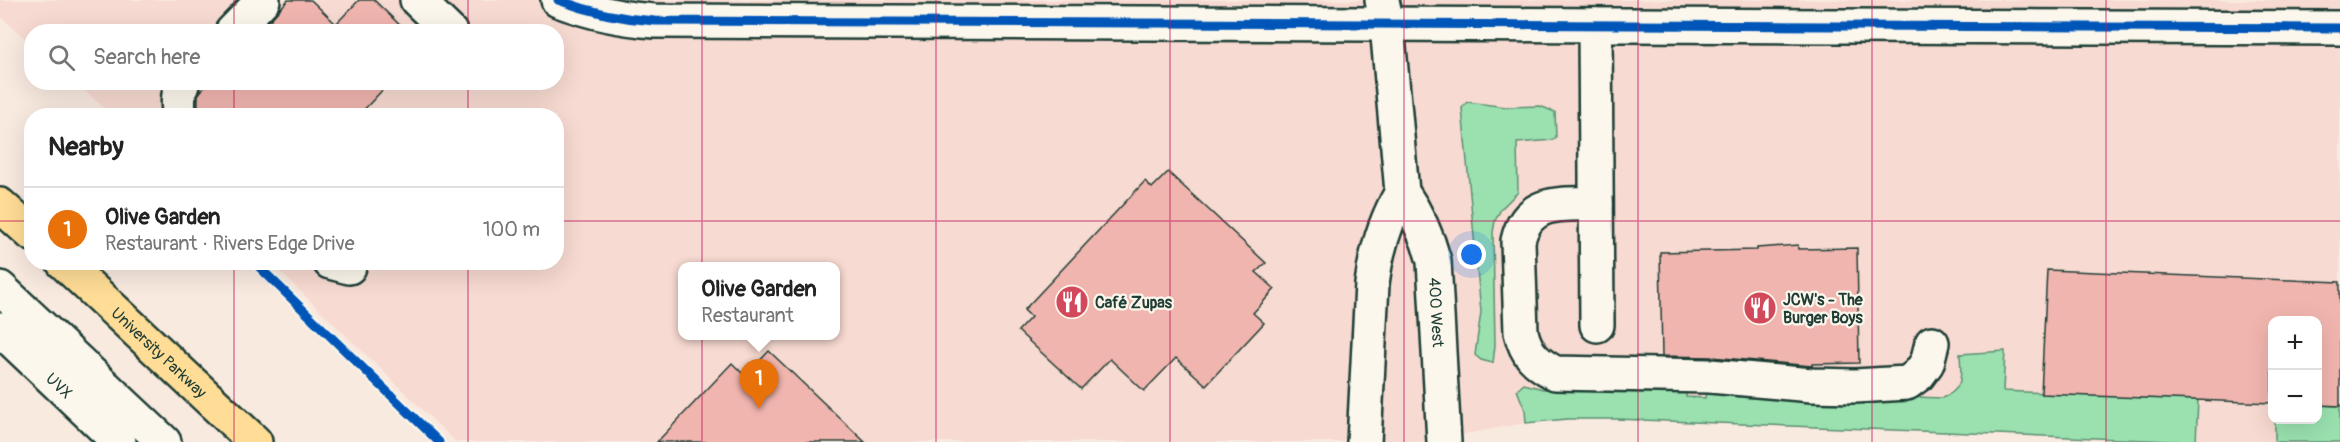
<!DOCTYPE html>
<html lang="en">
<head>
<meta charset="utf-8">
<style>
	:root { --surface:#fff; --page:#f6f6f6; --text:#222; --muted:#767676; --line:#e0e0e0; --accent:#1a73e8 }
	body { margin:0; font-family:Pangolin,sans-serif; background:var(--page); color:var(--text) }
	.controls { position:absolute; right:18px; bottom:18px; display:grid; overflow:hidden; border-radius:12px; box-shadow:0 6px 24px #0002 }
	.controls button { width:54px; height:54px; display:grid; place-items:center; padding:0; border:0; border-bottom:2px solid var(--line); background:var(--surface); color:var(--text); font:30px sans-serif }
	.you { position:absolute; left:1472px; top:255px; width:21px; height:21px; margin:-15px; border:4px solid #fff; border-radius:50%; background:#1a73e8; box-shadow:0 0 0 9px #1a73e833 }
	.badge { display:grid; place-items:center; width:39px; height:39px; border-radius:50%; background:var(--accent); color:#fff; font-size:20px; font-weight:700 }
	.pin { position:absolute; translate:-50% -50px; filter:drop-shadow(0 2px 3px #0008) }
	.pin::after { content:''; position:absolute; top:32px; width:21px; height:18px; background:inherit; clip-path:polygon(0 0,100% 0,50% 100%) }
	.popup { position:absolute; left:678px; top:262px; width:162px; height:78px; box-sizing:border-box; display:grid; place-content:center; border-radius:12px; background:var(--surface); filter:drop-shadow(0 2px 4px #0005); font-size:20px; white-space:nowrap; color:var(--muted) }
	.popup b { font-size:22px; color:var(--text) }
	.popup::after { content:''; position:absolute; left:50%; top:100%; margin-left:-12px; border:12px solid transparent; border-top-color:var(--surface) }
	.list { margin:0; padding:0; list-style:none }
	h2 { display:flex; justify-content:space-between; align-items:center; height:78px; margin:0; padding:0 24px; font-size:26px }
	h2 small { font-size:20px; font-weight:400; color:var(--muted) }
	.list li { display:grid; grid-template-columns:39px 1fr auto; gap:18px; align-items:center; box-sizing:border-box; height:84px; padding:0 24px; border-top:2px solid var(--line) }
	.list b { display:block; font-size:22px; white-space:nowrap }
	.list p { margin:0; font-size:20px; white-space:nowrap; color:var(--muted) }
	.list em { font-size:20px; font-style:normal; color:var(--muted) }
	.icon { flex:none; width:33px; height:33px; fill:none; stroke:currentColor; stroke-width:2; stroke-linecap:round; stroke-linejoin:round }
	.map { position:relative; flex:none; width:2340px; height:442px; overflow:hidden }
	.search { position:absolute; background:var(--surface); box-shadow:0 6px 24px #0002; left:24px; top:24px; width:540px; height:66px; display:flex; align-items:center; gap:15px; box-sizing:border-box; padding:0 21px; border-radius:24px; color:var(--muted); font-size:22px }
	.panel { position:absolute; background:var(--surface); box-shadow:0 6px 24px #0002; left:24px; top:108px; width:540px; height:162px; border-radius:24px }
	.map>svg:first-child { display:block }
	.built { fill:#f7dad1; fill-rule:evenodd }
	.green { fill:#9ae1af; stroke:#5c8f72; stroke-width:1.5 }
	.building { fill:#f1b5af; stroke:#1f3d34; stroke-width:1.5 }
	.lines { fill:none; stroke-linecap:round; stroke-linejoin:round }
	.minor-casing { stroke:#1f3d34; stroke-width:38 }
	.major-casing { stroke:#1f3d34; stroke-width:38 }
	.minor { stroke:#fbf7ec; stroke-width:33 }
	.major { stroke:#ffdd96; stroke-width:33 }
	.cycleway-casing { stroke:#fbf7ec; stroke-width:13 }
	.cycleway { stroke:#0057b8; stroke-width:9 }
	.grid { fill:none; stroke:#c2185b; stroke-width:1.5; stroke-opacity:0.55 }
	.labels { text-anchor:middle; stroke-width:4.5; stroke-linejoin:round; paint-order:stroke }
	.poi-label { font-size:16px; font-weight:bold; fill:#1f3d34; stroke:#fbf7ec; text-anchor:start }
	.street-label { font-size:16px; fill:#1f3d34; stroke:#fbf7ec }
</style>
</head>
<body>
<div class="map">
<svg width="2340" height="442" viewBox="0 0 2340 442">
	<rect width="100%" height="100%" fill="#f9eae0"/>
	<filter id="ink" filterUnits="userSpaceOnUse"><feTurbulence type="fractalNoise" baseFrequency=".0167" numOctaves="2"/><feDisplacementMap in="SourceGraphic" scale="12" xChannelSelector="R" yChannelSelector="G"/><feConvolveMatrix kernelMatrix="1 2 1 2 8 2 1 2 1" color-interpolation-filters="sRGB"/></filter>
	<g filter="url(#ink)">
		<path class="built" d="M0,0h2340v442h-175l-549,-23h-49l-41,4 -106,19h-964l-185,-179 285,-1v-146l-444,-1 -36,-32 480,-1v-50h-524l-1,12 -31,-28zM682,266h154v70h-154zM2272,320h46v100h-46z"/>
		<path class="green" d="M1467,102l39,5 34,-1 15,6 1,25 -3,3 -36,3 1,49 -17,17 -6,12 -2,11 2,113 -2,18 -12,-3 -6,-5 6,-43 -19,-204z
			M2005,351l-2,40 195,9 -2,42 -580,-23h-49l-41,4 -1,-13 -8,-20 7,-6 19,5 144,-4 -1,12 19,1 2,-11 45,4 190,7c23,-9 19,-23 18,-44z
			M2318,405l22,1v36h-65v-22h43z"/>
		<path class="building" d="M288,0h23l25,24 23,-24h15l33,32h-148z
			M208,82h182l-32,34h-160v-21z
			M1168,172l98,91 -10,9 19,17 -22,24 11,10 -58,62 -30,-27 -32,33 -34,-32 -29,30 -63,-58 13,-14 -7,-7 121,-129 7,7z
			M1798,245v4l59,-1 2,115 -47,1v2l-100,-9 -50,-1 -2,-104 97,-2v-2z
			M2047,270l293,12v124l-22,-1v-84h-46v82l-231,-9z
			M769,351l96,91h-208l75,-79 13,13z"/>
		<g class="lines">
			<defs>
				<g id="minor">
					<path d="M417,0l33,32"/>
					<path d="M558,0c32,12 63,19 97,21l1685,7"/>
					<path id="s1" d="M1382,0l5,25 15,167c15,22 25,43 32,69l10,181"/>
					<path d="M1595,25l2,300"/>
					<path d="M232,32l31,-32"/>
					<path d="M180,116c-3,-13 -2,-22 3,-34"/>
					<path d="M1596,204c-34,0 -69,-5 -78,37l3,91c5,22 15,31 34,41l155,3 102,9 43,1 52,-3 11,-8 9,-12 5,-20"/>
					<path d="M330,262l19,5"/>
					<path d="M0,288l164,154"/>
					<path id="s2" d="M0,329l119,113"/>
					<path d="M1364,442l8,-158c4,-33 13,-63 30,-92"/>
				</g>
				<g id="major">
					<path d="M0,205l32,29"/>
					<path id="s3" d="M63,262l192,180"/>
				</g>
			</defs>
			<use href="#minor" class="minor-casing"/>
			<use href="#major" class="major-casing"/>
			<use href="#minor" class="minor"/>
			<use href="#major" class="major"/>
			<defs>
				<path id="cycleway" d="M558,0c32,12 63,19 97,21l1685,7
					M254,262l185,180"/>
			</defs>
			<use href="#cycleway" class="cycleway-casing"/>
			<use href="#cycleway" class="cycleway"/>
		</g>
	</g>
	<path class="grid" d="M234,0v32M468,0v32M702,0v442M936,0v442M1170,0v442M1404,0v442M1638,0v442M1872,0v442M2106,0v442M234,82v34M468,82v34M0,221h32M556,221h1784M234,262v180M468,262v180"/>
	<defs>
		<symbol id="restaurant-disc" viewBox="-11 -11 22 22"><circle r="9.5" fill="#d1495b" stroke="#fbf7ec"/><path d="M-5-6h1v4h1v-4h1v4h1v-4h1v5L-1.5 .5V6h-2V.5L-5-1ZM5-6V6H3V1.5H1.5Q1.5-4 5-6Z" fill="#fff"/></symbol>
	</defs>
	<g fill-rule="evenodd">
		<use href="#restaurant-disc" x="1053" y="283" width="38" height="38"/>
		<use href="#restaurant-disc" x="1741" y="289" width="38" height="38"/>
	</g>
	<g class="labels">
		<g class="poi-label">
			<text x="1783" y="305">JCW's - The<tspan x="1783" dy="18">Burger Boys</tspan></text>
			<text x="1095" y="308">Café Zupas</text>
		</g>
		<g class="street-label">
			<text dy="6" stroke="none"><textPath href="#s1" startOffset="321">400 West</textPath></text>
			<text dy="6" stroke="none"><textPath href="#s3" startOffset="132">University Parkway</textPath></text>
			<text dy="6" stroke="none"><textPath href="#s2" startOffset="82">UVX</textPath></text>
		</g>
	</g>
</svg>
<div class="controls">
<button>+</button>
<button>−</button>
</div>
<div class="you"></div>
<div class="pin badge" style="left:759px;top:409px;background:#e8710a">1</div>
<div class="popup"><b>Olive Garden</b>Restaurant</div>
<div class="search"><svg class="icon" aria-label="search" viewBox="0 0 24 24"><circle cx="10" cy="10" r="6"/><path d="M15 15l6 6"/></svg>Search here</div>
<section class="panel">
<h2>Nearby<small></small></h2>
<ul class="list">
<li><span class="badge" style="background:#e8710a">1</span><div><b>Olive Garden</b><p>Restaurant · Rivers Edge Drive</p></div><em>100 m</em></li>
</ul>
</section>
</div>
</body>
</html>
